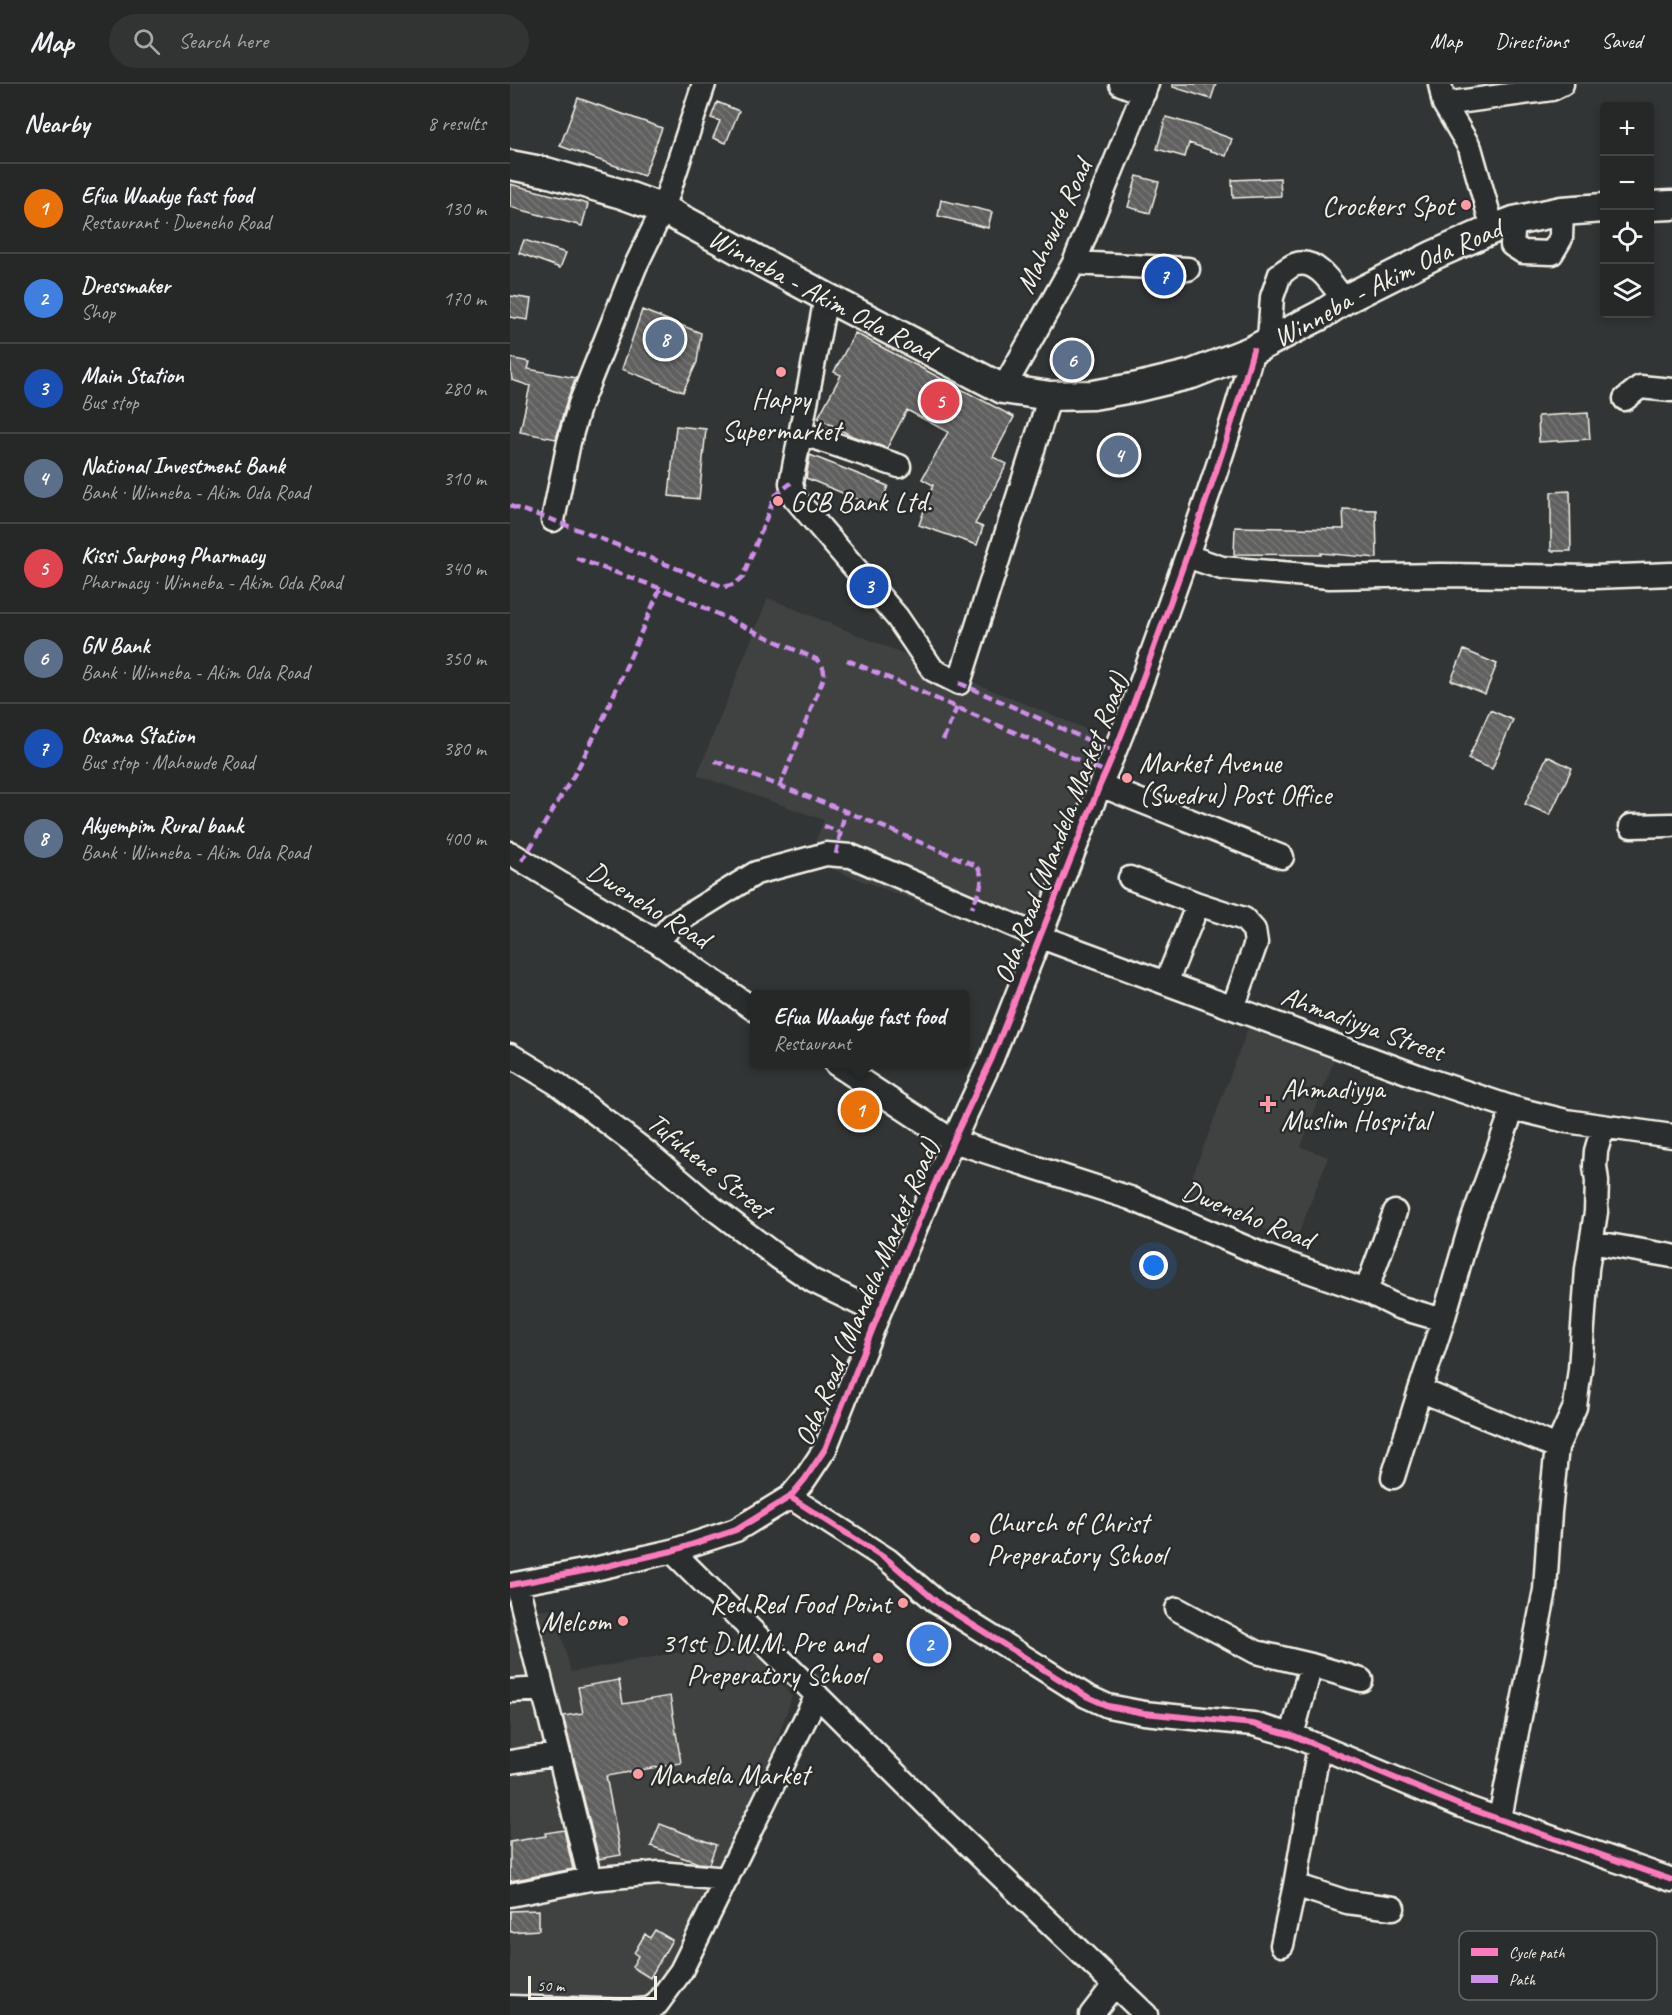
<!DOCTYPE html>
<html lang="en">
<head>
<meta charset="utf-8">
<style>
	:root { --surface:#262828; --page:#323434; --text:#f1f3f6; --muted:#a4a6a8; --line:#424445; --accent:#8c9099 }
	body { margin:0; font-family:Caveat,sans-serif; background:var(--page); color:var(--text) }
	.controls { position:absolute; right:18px; top:18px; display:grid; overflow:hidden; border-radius:6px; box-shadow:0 3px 9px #0003 }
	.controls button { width:54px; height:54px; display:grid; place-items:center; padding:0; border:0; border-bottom:2px solid var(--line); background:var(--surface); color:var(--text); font:30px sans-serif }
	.scale { position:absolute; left:18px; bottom:15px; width:129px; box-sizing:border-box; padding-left:6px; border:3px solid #f4f1e8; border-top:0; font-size:16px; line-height:21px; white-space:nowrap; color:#f4f1e8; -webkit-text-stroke:4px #2a2d2e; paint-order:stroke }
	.you { position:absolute; left:644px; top:1182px; width:21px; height:21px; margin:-15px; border:4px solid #fff; border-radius:50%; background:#1a73e8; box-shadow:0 0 0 9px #1a73e833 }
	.badge { display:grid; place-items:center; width:39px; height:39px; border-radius:50%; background:var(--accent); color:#fff; font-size:20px; font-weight:700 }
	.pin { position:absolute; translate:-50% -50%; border:3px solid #fff; box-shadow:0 2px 6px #0006 }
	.popup { position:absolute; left:240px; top:906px; width:219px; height:78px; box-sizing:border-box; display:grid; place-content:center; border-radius:6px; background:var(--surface); filter:drop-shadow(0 2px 4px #0005); font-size:20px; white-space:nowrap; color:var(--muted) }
	.popup b { font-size:22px; color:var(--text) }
	.popup::after { content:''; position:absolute; left:50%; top:100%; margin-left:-12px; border:12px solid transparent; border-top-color:var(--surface) }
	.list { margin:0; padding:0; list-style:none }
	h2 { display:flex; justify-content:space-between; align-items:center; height:78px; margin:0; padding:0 24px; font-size:26px }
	h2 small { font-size:20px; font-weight:400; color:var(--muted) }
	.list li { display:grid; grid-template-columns:39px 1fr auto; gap:18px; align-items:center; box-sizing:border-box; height:90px; padding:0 24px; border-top:2px solid var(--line) }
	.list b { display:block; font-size:22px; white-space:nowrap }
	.list p { margin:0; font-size:20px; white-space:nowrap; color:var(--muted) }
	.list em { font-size:20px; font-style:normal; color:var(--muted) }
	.icon { flex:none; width:33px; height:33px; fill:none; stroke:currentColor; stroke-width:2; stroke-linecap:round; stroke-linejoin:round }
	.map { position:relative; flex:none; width:1162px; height:1931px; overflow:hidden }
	header { display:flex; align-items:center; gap:36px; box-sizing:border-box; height:84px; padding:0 30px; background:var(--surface); border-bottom:2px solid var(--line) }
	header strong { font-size:28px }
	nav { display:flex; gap:33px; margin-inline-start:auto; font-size:21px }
	.search { width:420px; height:54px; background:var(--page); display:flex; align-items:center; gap:15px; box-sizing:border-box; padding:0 21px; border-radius:33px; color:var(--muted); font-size:22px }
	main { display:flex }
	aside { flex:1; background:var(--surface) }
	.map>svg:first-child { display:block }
	.built { fill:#404242 }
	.building { fill:url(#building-back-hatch); stroke:#f4f1e8; stroke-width:1.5 }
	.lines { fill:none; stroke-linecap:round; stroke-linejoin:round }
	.minor-casing { stroke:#f4f1e8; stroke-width:27 }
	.major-casing { stroke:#f4f1e8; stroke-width:33 }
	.minor { stroke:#2a2d2e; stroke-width:22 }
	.major { stroke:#2a2d2e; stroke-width:28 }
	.quiet { stroke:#ce8fe9; stroke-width:4.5; stroke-dasharray:9 4.5; stroke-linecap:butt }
	.cycleway-casing { stroke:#2a2d2e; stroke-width:10 }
	.cycleway { stroke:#fd7abc; stroke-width:6 }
	.poi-dot { fill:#ff9aa2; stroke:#2a2d2e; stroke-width:2 }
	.labels { text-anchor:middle; stroke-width:5; stroke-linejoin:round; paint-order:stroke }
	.poi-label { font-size:28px; fill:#f4f1e8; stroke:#2a2d2e; text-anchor:start }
	.street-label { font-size:28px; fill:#f4f1e8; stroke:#2a2d2e }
	.key { fill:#2a2d2e; stroke:#676866; stroke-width:1.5 }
	.key-label { font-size:16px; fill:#f4f1e8 }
</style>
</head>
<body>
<header>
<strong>Map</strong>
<div class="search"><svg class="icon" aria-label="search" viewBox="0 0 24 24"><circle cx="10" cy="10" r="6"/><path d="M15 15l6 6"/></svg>Search here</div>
<nav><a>Map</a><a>Directions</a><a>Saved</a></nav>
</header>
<main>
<aside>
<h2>Nearby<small>8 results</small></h2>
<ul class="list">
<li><span class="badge" style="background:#e8710a">1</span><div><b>Efua Waakye fast food</b><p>Restaurant · Dweneho Road</p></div><em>130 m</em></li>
<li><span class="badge" style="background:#3f7fe0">2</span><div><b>Dressmaker</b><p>Shop</p></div><em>170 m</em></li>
<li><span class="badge" style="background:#1a4fb4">3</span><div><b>Main Station</b><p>Bus stop</p></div><em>280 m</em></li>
<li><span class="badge" style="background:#5c6f8a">4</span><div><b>National Investment Bank</b><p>Bank · Winneba - Akim Oda Road</p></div><em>310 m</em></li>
<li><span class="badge" style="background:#e0444e">5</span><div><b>Kissi Sarpong Pharmacy</b><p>Pharmacy · Winneba - Akim Oda Road</p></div><em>340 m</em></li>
<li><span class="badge" style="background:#5c6f8a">6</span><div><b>GN Bank</b><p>Bank · Winneba - Akim Oda Road</p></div><em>350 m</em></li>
<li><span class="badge" style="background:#1a4fb4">7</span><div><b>Osama Station</b><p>Bus stop · Mahowde Road</p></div><em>380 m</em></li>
<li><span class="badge" style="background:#5c6f8a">8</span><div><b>Akyempim Rural bank</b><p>Bank · Winneba - Akim Oda Road</p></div><em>400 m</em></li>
</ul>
</aside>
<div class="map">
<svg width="1162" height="1931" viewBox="0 0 1162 1931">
	<defs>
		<pattern id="building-back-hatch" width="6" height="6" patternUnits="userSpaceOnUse" patternTransform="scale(1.5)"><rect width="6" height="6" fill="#5f605f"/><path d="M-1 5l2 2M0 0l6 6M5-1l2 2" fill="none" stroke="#777776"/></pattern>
	</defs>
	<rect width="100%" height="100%" fill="#323535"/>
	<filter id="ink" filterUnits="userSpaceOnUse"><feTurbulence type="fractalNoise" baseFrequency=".0167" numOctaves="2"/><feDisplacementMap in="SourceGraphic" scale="12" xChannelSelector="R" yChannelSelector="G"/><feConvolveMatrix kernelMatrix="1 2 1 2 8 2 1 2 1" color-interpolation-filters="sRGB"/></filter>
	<g filter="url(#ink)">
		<path class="built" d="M258,514l357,147 -82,204 -222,-84 -90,31 -5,-22 88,-29 10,-25 -127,-45z
			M738,944l86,32 -33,87 27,10 -32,84 -112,-42z
			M44,1524l17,64 175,-32 46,57 -53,153 -88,149 -141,-3v-383z"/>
		<path class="building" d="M663,0h43l-5,15 -38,-12z
			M68,14l84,30 -18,48 -84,-30z
			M207,18l22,9 -13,32 -13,-5 7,-17 -9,-3z
			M656,33l28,8 38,14 -6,17 -37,-13 -4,14 -28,-8z
			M627,92l22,6 -9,31 -22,-6z
			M770,94l1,18 -48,2 -1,-18z
			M0,100l78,20 -6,22 -72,-19z
			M431,116l51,12 -4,16 -50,-12z
			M14,156l42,13 -6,15 -41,-15z
			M0,212l21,3 -3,21 -18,-3z
			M132,226l59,23 -4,29 -14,30 -61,-23z
			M345,249l159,84 -21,40 14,7 -32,60 8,3 -6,18 -58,-20 14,-40 -11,-6 26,-47 -41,-22 -20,38 -35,-12 -34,-18 23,-43 -7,-3z
			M0,274l20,4 -2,7 48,9 -9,22 -11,39 -36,-7 10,-46 -18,-6z
			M1078,329l2,26 -51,3 -1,-26z
			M166,342l30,3 -7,70 -30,-3z
			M300,371l78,31 -9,22 -73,-30z
			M1060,407l1,60h-20v-59z
			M833,425l33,1 1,48 -56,-5v2l-87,-1 1,-27 109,2z
			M954,566l33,14 -12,30 -34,-14z
			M980,626l23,10 -21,49 -24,-10z
			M1037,672l25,12 -22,47 -25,-11z
			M109,1596l4,24 47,-8 11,67 -75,13 15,79 -22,4 -36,-143 20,-3 -5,-26z
			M150,1740l56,21 -7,19 -11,-1 -47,-17z
			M54,1746l9,39 -63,12v-39l36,-6 -1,-3z
			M29,1826v20l-29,2v-21z
			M145,1846l17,10 -22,38 -18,-11 6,-11 -4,-3 11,-19 5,4z"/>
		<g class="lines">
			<defs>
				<path id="minor" d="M611,0l23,9
					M930,0l4,20 26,44 23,81
					M934,20l108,-15 10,-5
					M1004,137l-2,24 11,7 29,1 9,-15 1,-27
					M564,179l114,6
					M316,213l-35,186 3,14 103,120 36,53 26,13 91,-287
					M759,256l3,-43 8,-23c5,-3 11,-9 17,-10 21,-5 36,22 47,36
					M493,305l71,-126 73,-179
					M1115,315l15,-12 32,3
					M291,349l98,33
					M43,436l16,-78 11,-38 55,-137 28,-58 41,-125
					M677,472l35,12 108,9 111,-2 154,2 77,-3
					M590,701l182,72
					M1121,742l41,-1
					M0,769l147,89 98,68
					M620,794l68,26 46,15 10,11 2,13 -23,65
					M147,858l15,-17 84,-52 70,-19 25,2 190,81 382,141 90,30 53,13 106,15
					M656,899l32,-79
					M0,971l46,28 93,71 60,51 70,53 34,23 66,32
					M326,980l117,77 177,57 138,59 98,34 32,16 45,13 -23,70 137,57
					M1081,1158l81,14
					M856,1207l29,-79
					M933,1236l28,-96 42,-116
					M883,1393l27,-87
					M280,1413l98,63 50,43 148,93 22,10 36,7 109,11 39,11 167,70 213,75
					M162,1467l259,258 215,206
					M7,1500l73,295
					M0,1501l84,-16 78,-18 64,-21 54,-33 15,-18 20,-30 54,-136 74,-172 39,-83 108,-273c25,-55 45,-113 66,-171 31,-87 63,-175 87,-264
					M667,1525l79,43 55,13 50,15
					M0,1607l33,-2
					M782,1651l19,-70
					M0,1678l49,-8
					M990,1734l45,-228 5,-78 7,-65 18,-40 5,-38 7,-100 9,-57 1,-31 -2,-15 1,-15 7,-24
					M785,1801l52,17 46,6
					M0,1811l80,-16 69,-6 68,6
					M772,1861l13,-60 24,-139
					M0,1923l119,4 20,-2 8,-5 24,-33 136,-276
					M581,1931l24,-31"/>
				<g id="major">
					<path id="s1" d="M0,81l36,7 76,22 41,15 163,88 177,92 47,7 43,-1 45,-8 54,-13 61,-24 68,-35 23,-15 90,-45 59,-26 21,-8 48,-10 42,-3"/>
					<path d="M1140,122l22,-1"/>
				</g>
			</defs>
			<use href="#minor" class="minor-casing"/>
			<use href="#major" class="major-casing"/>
			<use href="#minor" class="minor"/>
			<use href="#major" class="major"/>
			<path class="quiet" d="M0,422l43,14 171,67 11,-3 8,-7 32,-81 16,-13
				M66,474c28,11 57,20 86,31 52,22 102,48 154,70 6,6 9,9 8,18l-44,109
				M337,576l259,112
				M449,599l156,69
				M433,656l14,-33
				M205,677l130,50 132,55c10,14 1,27 -5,42
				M314,742l16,6
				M326,770l9,-43
				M12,777l55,-91 27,-53 56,-128"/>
			<defs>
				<path id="cycleway" d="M280,1413l98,63 50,43 148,93 22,10 36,7 109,11 39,11 167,70 213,75
					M0,1501l84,-16 78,-18 64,-21 54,-33 15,-18 20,-30 54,-136 74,-172 39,-83 108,-273c25,-55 45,-113 66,-171 31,-87 63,-175 87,-264"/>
			</defs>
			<use href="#cycleway" class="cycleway-casing"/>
			<use href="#cycleway" class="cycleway"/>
		</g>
	</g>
	<g class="poi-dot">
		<circle cx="956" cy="121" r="6"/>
		<circle cx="271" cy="288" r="6"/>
		<circle cx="268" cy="417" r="6"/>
		<circle cx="617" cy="694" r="6"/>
		<path d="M755 1011h6v6h6v6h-6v6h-6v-6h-6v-6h6z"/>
		<circle cx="465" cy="1454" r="6"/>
		<circle cx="393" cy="1519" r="6"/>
		<circle cx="113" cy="1537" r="6"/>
		<circle cx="368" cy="1574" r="6"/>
		<circle cx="128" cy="1690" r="6"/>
	</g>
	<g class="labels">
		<g class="poi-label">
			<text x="944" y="131" text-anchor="end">Crockers Spot</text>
			<text x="271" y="324" text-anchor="middle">Happy<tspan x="271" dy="32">Supermarket</tspan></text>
			<text x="280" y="427">GCB Bank Ltd.</text>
			<text x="629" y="688">Market Avenue<tspan x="629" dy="32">(Swedru) Post Office</tspan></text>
			<text x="771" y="1014">Ahmadiyya<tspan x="771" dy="32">Muslim Hospital</tspan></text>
			<text x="477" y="1448">Church of Christ<tspan x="477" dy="32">Preperatory School</tspan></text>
			<text x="381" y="1529" text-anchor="end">Red Red Food Point</text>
			<text x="101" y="1547" text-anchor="end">Melcom</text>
			<text x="356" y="1568" text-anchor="end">31st D.W.M. Pre and<tspan x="356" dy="32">Preperatory School</tspan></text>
			<text x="140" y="1700">Mandela Market</text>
		</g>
		<g class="street-label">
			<text transform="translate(543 142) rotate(-65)" y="10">Mahowde Road</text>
			<text dy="10" stroke="none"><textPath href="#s1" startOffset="952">Winneba - Akim Oda Road</textPath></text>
			<text dy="10" stroke="none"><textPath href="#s1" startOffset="340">Winneba - Akim Oda Road</textPath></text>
			<text transform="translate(550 744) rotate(-69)" y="10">Oda Road (Mandela Market Road)</text>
			<text transform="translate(139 820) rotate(32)" y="10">Dweneho Road</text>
			<text transform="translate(853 939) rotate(20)" y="10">Ahmadiyya Street</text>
			<text transform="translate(200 1081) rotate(39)" y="10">Tufuhene Street</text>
			<text transform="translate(738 1130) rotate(22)" y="10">Dweneho Road</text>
			<text transform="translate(356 1208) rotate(-67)" y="10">Oda Road (Mandela Market Road)</text>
		</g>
	</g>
	<rect x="949" y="1847" width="198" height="69" rx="9" class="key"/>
	<rect x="961" y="1864" width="27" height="8" fill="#fd7abc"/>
	<rect x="961" y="1891" width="27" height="8" fill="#ce8fe9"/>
	<g class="key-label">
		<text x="999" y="1874">Cycle path</text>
		<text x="999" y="1901">Path</text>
	</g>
</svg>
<div class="controls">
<button>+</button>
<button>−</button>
<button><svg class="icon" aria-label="locate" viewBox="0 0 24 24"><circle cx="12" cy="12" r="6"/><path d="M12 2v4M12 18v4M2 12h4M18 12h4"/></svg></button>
<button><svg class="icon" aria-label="layers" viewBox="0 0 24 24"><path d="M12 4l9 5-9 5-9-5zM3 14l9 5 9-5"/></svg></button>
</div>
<div class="scale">50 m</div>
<div class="you"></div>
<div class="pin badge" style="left:350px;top:1026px;background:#e8710a">1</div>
<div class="popup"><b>Efua Waakye fast food</b>Restaurant</div>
<div class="pin badge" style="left:419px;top:1560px;background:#3f7fe0">2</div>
<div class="pin badge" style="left:359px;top:502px;background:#1a4fb4">3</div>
<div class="pin badge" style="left:609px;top:371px;background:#5c6f8a">4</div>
<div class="pin badge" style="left:430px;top:317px;background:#e0444e">5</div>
<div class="pin badge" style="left:562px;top:276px;background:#5c6f8a">6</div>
<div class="pin badge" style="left:654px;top:192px;background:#1a4fb4">7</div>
<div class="pin badge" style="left:155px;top:255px;background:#5c6f8a">8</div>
</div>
</main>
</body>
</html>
